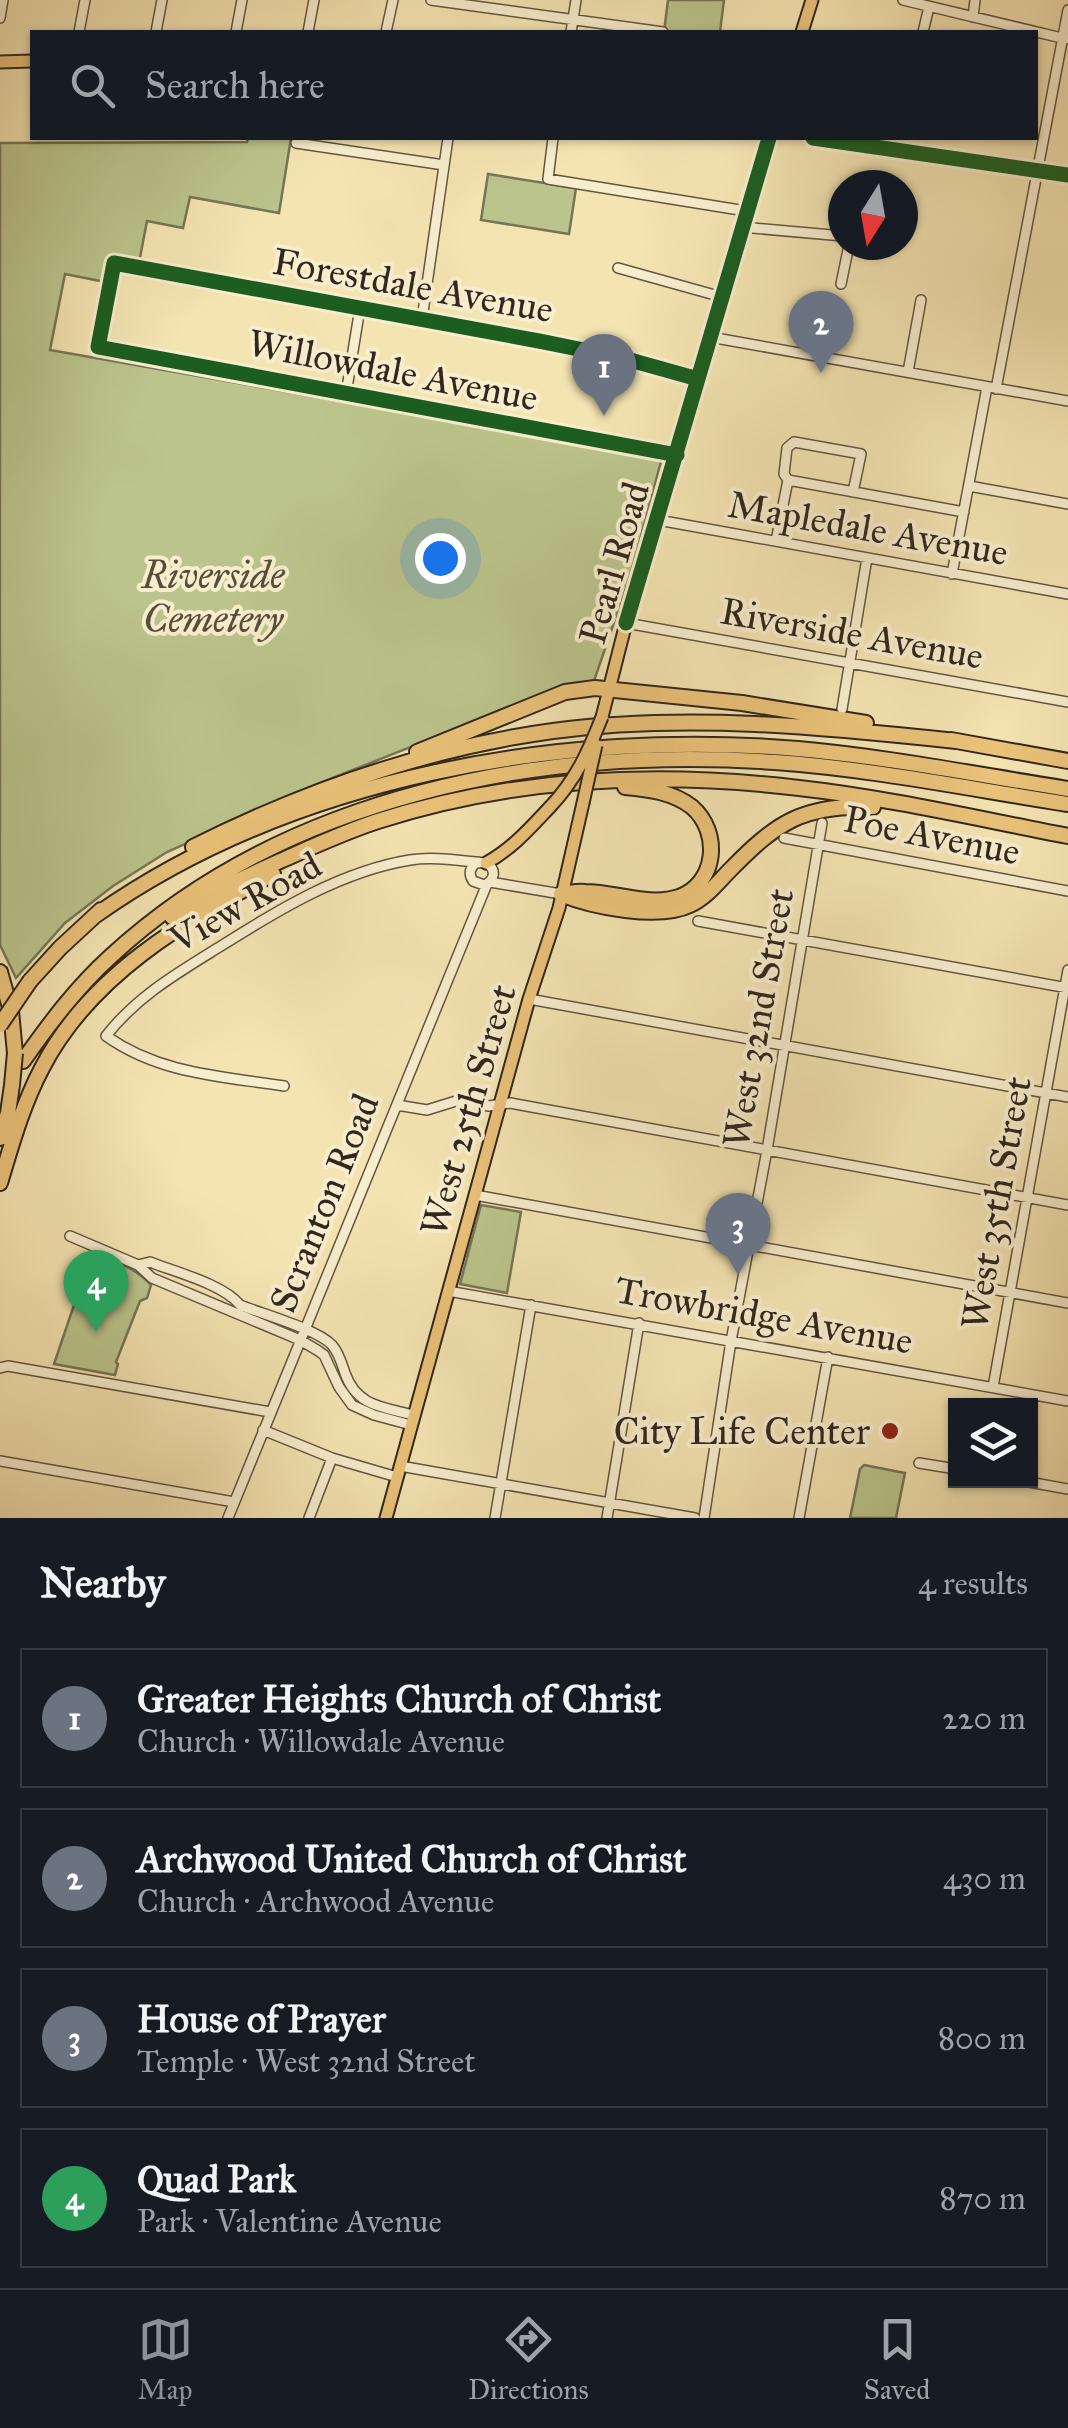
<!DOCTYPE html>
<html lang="en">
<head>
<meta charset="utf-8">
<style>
	:root { --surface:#171b24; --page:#20242c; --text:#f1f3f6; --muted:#9ea1a6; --line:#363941; --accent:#8c9099 }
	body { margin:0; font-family:"IM FELL Great Primer",serif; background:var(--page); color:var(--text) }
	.controls { position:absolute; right:30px; bottom:30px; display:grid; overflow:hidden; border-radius:0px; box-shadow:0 2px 8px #0004 }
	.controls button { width:90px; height:90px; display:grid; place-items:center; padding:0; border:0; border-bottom:2px solid var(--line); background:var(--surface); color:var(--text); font:50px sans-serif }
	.compass { position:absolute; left:828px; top:170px; width:90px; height:90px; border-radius:50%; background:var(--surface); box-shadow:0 2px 8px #0004; rotate:191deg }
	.you { position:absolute; left:440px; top:558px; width:35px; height:35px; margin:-25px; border:8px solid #fff; border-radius:50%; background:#1a73e8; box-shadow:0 0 0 15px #1a73e833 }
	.badge { display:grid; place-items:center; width:65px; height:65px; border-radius:50%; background:var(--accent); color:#fff; font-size:32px; font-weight:700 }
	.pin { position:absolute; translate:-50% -82px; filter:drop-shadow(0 2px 5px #0008) }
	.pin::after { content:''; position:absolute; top:52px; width:35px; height:30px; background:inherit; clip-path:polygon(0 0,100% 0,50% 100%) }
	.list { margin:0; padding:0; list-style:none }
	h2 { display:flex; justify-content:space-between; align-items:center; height:130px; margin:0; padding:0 40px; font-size:42px }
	h2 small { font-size:32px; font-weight:400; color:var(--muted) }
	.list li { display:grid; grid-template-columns:65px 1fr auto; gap:30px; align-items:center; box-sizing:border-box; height:140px; margin:0 20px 20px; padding:0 20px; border:2px solid var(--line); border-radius:0px }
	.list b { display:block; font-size:38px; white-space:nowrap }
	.list p { margin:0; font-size:32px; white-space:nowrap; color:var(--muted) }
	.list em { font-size:32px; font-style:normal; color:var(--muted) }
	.icon { flex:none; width:55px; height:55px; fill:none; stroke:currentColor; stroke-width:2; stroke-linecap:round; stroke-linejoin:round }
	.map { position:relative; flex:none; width:1068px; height:1518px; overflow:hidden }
	.search { position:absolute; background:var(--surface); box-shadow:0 2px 8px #0004; left:30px; right:30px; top:30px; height:110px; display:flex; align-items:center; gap:25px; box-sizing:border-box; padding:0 35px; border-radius:0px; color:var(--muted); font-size:38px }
	.sheet { height:770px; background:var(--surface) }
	nav { display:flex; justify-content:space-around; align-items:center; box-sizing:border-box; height:140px; border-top:2px solid var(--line); background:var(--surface); font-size:28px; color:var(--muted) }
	nav a { display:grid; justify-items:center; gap:5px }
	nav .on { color:var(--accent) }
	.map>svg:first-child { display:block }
	.green { fill:#bbc48c; stroke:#767655; stroke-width:2.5 }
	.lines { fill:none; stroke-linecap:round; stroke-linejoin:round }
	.minor-casing { stroke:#625643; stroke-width:12 }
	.major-casing { stroke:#31271e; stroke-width:15 }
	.highway-casing { stroke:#31271e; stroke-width:18 }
	.minor { stroke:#f8edcd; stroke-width:9 }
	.major { stroke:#eac279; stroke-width:11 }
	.highway { stroke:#eac279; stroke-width:14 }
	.major-bridge-casing { stroke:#31271e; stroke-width:15; stroke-linecap:butt }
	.highway-bridge-casing { stroke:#31271e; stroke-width:18; stroke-linecap:butt }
	.major-bridge { stroke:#eac279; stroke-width:11 }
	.highway-bridge { stroke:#eac279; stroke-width:14 }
	.cycleway-casing { stroke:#f8edcd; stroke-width:21 }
	.cycleway { stroke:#1b5e20; stroke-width:15 }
	.poi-dot { fill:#8f2418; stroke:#f8edcd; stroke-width:4 }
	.labels { text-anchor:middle; stroke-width:8; stroke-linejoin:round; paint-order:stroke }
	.street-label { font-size:38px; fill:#31271e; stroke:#f8edcd }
	.park-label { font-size:38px; font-style:italic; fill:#544e3a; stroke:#f8edcd }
	.poi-label { font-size:38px; fill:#31271e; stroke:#f8edcd; text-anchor:end }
</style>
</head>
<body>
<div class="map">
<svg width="1068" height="1518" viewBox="0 0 1068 1518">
	<rect width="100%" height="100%" fill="#f4e4b2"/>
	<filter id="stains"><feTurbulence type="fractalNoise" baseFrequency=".002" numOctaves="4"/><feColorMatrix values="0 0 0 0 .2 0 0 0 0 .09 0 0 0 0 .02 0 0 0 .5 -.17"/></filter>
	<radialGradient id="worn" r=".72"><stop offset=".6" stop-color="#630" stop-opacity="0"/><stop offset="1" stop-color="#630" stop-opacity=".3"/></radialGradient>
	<path class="green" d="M668,0h56l-4,32h-56z
		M248,138h43l-12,75 -89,-16 -7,31 -36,-7 -9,47 -24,-4 -4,19 -45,-9 -15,76 612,108 -31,115 -37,108 -55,15 -219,87 -153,69 -54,34 -48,37 -49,55 -16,-33v-802l247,-1z
		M488,174l88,14 -7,46 -88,-14z
		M481,1205l40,7 -14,81 -47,-9z
		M92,1252c21,7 45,17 59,33l-4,13 -7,3 -24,61 2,2 -3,11 -61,-11z
		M864,1465l41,8 -9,45h-46l10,-49z"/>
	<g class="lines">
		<defs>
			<path id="minor" d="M431,0l232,32
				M903,0l163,39
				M973,17l2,-17
				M0,18l3,-18
				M79,32l6,-32
				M156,32l6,-32
				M236,32l6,-32
				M308,32l6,-32
				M386,32l7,-32
				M571,32l5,-32
				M923,32l6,-25
				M553,138l-5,41 198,32
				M296,143l148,22
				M741,227l102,9
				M618,268l104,29
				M841,284l8,-39
				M422,319l26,-181
				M710,337l358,64
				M908,372l13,-72
				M996,389l72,-379
				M346,394l14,-86
				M677,455l-579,-108 16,-84 425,78 84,17 75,21
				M788,480l176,32
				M969,486l99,18
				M658,520l410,74
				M776,541l12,-61 -4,-6 3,-26 7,-6 67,12 -8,38
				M952,574l35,-187
				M626,623l442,79
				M842,709l25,-151
				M784,838l284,53
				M490,882l71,12
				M698,921l370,67
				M529,999l539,98
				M284,1086c-64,-10 -124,-12 -178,-50 31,-40 73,-64 115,-90 57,-36 121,-75 189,-86 24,-4 51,1 76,3 11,6 9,18 -2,22l-11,-4c-5,-7 -3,-15 5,-19
				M397,1105l30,5 29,-9 33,5 21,-3 558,102
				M475,1195l593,108
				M70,1236l68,29 14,13 12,5 136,57 17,10 7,5 15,32 13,18 22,10 37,10
				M138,1265l12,-3c25,10 73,22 90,43 22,9 77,24 92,40 7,8 10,19 13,28 12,34 38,34 68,42
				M448,1291l620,110
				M0,1368l8,-2 262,46
				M993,1387l75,-417
				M263,1430l69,28 65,19
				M0,1461l234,41
				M919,1463l37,6
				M400,1466l295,52
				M1018,1480l50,9
				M228,1518l259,-634
				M309,1518l23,-60
				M495,1518l36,-213
				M607,1518l32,-195
				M704,1518l27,-177 36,-191 55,-327
				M799,1518l29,-161"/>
			<path id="major" d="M802,32l10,-32
				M0,62l32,-1
				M813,138l255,37
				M602,717l24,-94 143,-485
				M486,863c26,-14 45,-36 64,-56
				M386,1518l143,-519 30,-91 24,-105"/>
			<path id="highway" d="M951,740l117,21
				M417,752l148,-60 30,-4 147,15 124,20
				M193,847c112,-56 235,-99 360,-116 134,-18 270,-4 403,10
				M561,894c31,13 98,26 129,11 17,-8 28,-23 41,-36 46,-47 73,-65 142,-62
				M562,894c8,-1 16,-3 23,-2 31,0 64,15 94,5 38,-14 42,-65 13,-90 -19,-15 -44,-18 -67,-20
				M96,915c196,-138 467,-186 702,-166 90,8 181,26 270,40
				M172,917c34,-22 71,-39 108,-56 32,-14 64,-29 98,-40 137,-44 279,-50 421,-33 90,10 180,31 269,48
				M0,972l11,39 4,42
				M30,981l30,-33 41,-38
				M23,1061c26,-37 53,-73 87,-104 176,-163 433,-211 665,-195 98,7 196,27 293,42
				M0,1138l8,-25 4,-28
				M0,1183c12,-40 23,-79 42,-115 48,-93 142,-147 231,-194"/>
		</defs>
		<use href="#minor" class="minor-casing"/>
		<use href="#major" class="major-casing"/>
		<use href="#highway" class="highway-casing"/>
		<use href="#minor" class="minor"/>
		<use href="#major" class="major"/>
		<use href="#highway" class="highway"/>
		<defs>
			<path id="major-bridge" d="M583,803l13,-58
				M550,807c26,-27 39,-57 52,-90"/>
			<path id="highway-bridge" d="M0,1025l30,-44
				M12,1085l3,-32"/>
		</defs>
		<use href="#major-bridge" class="major-bridge-casing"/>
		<use href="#highway-bridge" class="highway-bridge-casing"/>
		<use href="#major-bridge" class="major-bridge"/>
		<use href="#highway-bridge" class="highway-bridge"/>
		<defs>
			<path id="cycleway" d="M813,138l255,37
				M677,455l-579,-108 16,-84 425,78 84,17 75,21
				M626,623l143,-485"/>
		</defs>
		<use href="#cycleway" class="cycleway-casing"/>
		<use href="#cycleway" class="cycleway"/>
	</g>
	<circle class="poi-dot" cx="890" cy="1431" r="10"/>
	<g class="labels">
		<g class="street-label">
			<text transform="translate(413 285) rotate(10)" y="13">Forestdale Avenue</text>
			<text transform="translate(393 370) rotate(11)" y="13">Willowdale Avenue</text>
			<text transform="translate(868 528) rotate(10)" y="13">Mapledale Avenue</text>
			<text transform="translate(614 563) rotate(-74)" y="13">Pearl Road</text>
			<text transform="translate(852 633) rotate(10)" y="13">Riverside Avenue</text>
			<text transform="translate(932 835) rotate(11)" y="13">Poe Avenue</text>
			<text transform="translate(245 902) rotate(-29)" y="13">View Road</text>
			<text transform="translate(758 1018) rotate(-80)" y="13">West 32nd Street</text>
			<text transform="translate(468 1110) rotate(-74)" y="13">West 25th Street</text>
			<text transform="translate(324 1203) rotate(-68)" y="13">Scranton Road</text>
			<text transform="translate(996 1203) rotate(-80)" y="13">West 35th Street</text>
			<text transform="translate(764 1315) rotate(10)" y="13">Trowbridge Avenue</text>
		</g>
		<g class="park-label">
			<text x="213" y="588">Riverside<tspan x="213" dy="44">Cemetery</tspan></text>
		</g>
		<g class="poi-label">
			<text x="870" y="1444">City Life Center</text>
		</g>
	</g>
	<rect width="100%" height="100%" filter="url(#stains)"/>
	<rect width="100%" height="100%" fill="url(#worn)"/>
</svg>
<div class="controls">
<button><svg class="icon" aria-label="layers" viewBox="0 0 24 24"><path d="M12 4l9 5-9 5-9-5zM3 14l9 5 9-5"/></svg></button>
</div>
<svg class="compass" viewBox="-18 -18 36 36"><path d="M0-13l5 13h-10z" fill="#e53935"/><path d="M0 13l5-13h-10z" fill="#9ea1a6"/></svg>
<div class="you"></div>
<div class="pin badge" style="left:604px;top:416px;background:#6b7280">1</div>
<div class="pin badge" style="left:821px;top:373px;background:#6b7280">2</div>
<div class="pin badge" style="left:738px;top:1275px;background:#6b7280">3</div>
<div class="pin badge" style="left:96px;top:1332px;background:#2e9e5b">4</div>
<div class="search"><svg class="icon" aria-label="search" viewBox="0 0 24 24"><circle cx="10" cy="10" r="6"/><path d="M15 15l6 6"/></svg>Search here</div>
</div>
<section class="sheet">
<h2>Nearby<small>4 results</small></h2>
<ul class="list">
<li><span class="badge" style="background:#6b7280">1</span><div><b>Greater Heights Church of Christ</b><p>Church · Willowdale Avenue</p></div><em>220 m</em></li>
<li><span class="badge" style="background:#6b7280">2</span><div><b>Archwood United Church of Christ</b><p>Church · Archwood Avenue</p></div><em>430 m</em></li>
<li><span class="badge" style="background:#6b7280">3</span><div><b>House of Prayer</b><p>Temple · West 32nd Street</p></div><em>800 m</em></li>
<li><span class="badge" style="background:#2e9e5b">4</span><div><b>Quad Park</b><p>Park · Valentine Avenue</p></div><em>870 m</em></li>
</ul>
</section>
<nav>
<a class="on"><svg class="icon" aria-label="map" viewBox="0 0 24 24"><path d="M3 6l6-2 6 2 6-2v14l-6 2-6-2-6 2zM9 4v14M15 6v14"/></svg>Map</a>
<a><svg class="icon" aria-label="directions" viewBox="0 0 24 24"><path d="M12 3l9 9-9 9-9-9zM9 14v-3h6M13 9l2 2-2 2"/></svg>Directions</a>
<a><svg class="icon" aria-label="saved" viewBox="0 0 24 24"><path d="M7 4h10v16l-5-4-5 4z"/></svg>Saved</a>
</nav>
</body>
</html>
